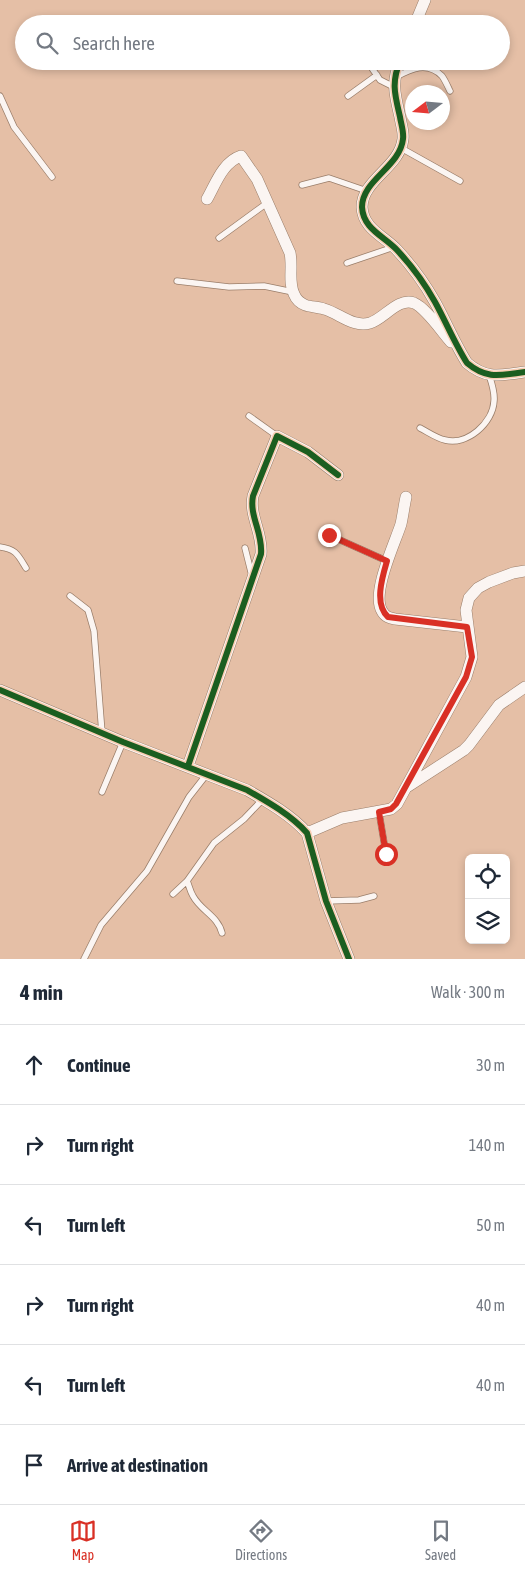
<!DOCTYPE html>
<html lang="en">
<head>
<meta charset="utf-8">
<style>
	:root { --surface:#fff; --page:#f6f6f7; --text:#1f2937; --muted:#747a83; --line:#e0e1e3; --accent:#d93025 }
	body { margin:0; font-family:"Asap Condensed",sans-serif; background:var(--page); color:var(--text) }
	.controls { position:absolute; right:15px; bottom:15px; display:grid; overflow:hidden; border-radius:8px; box-shadow:0 2px 8px #0003 }
	.controls button { width:45px; height:45px; display:grid; place-items:center; padding:0; border:0; border-bottom:1px solid var(--line); background:var(--surface); color:var(--text); font:25px sans-serif }
	.compass { position:absolute; left:405px; top:85px; width:45px; height:45px; border-radius:50%; background:var(--surface); box-shadow:0 2px 8px #0003; rotate:254deg }
	.stop { position:absolute; width:15px; height:15px; margin:-11px; border:4px solid #d93025; border-radius:50%; background:#fff }
	.stop.end { background:#d93025; border-color:#fff; box-shadow:0 1px 5px #0008 }
	.list { margin:0; padding:0; list-style:none }
	h2 { display:flex; justify-content:space-between; align-items:center; height:65px; margin:0; padding:0 20px; font-size:21px }
	h2 small { font-size:16px; font-weight:400; color:var(--muted) }
	.list li { display:grid; grid-template-columns:32px 1fr auto; gap:15px; align-items:center; box-sizing:border-box; height:80px; padding:0 20px; border-top:1px solid var(--line) }
	.list b { display:block; font-size:19px; white-space:nowrap }
	.list em { font-size:16px; font-style:normal; color:var(--muted) }
	.icon { flex:none; width:28px; height:28px; fill:none; stroke:currentColor; stroke-width:2; stroke-linecap:round; stroke-linejoin:round }
	.map { position:relative; flex:none; width:525px; height:959px; overflow:hidden }
	.search { position:absolute; background:var(--surface); box-shadow:0 2px 8px #0003; left:15px; right:15px; top:15px; height:55px; display:flex; align-items:center; gap:12px; box-sizing:border-box; padding:0 18px; border-radius:28px; color:var(--muted); font-size:19px }
	.sheet { height:545px; background:var(--surface) }
	nav { display:flex; justify-content:space-around; align-items:center; box-sizing:border-box; height:70px; border-top:1px solid var(--line); background:var(--surface); font-size:14px; color:var(--muted) }
	nav a { display:grid; justify-items:center; gap:2px }
	nav .on { color:var(--accent) }
	.map>svg:first-child { display:block }
	.lines { fill:none; stroke-linecap:round; stroke-linejoin:round }
	.lane-casing { stroke:#9a7e6a; stroke-width:7 }
	.street-casing { stroke:#9a7e6a; stroke-width:12 }
	.lane { stroke:#fbf5f2; stroke-width:5.5 }
	.street { stroke:#fbf5f2; stroke-width:11 }
	.cycleway-casing { stroke:#f9ceb3; stroke-width:9 }
	.cycleway { stroke:#1b5e20; stroke-width:6 }
	.route { stroke:#d93025; stroke-width:6 }
</style>
</head>
<body>
<div class="map">
<svg width="525" height="959" viewBox="0 0 525 959">
	<rect width="100%" height="100%" fill="#e5bfa6"/>
	<g class="lines">
		<defs>
			<path id="lane" d="M367,61l13,19 14,7
				M396,77c15,-8 31,-16 46,-1 3,4 6,11 8,15
				M0,96l14,31 38,50
				M348,96l29,-21
				M401,148l59,33
				M302,185l27,-7 38,13
				M219,238l48,-35
				M347,263l47,-16
				M177,281l52,6 35,-1 29,6
				M249,416l28,20
				M420,428c8,4 16,10 25,12 22,6 48,-17 49,-39 1,-9 -2,-17 -5,-26
				M329,535l58,26
				M0,547c16,2 18,8 26,21
				M245,548l7,28
				M70,596l18,14 6,21 8,102
				M102,792l21,-50
				M379,812l7,42
				M187,881c2,4 3,10 6,15 8,15 25,20 29,37
				M173,894l14,-13 27,-38 30,-24 19,-20
				M326,901l33,-1 15,-4
				M84,959l17,-34 46,-54 42,-74 18,-23"/>
			<path id="street" d="M415,24l10,-24
				M400,61c-9,22 -5,34 0,56 1,7 4,15 3,22 -3,28 -41,41 -41,68 1,22 22,29 35,43 14,15 28,34 38,52 11,20 20,42 32,61 20,17 34,12 58,9
				M207,199c9,-16 16,-37 34,-43l16,23 33,74c3,14 -2,29 4,41 2,5 6,9 11,11 5,2 13,2 19,4 15,4 29,19 46,14 14,-4 28,-26 44,-20 12,5 28,29 37,39
				M406,497c-2,9 -3,18 -5,27 -6,19 -30,69 -19,87 3,6 8,7 13,8l72,8
				M0,690l123,52 124,48c21,12 44,25 60,43l19,68 23,58
				M188,766l73,-212c2,-21 -12,-38 -8,-58l24,-60 31,16 30,23
				M407,787l57,-37 5,-5 30,-40 26,-18
				M307,833l35,-15 49,-9 6,-5 69,-127 6,-20 -6,-47 3,-12 9,-10 11,-6 24,-9 12,-2"/>
		</defs>
		<use href="#lane" class="lane-casing"/>
		<use href="#street" class="street-casing"/>
		<use href="#lane" class="lane"/>
		<use href="#street" class="street"/>
		<defs>
			<path id="cycleway" d="M400,61c-9,22 -5,34 0,56 1,7 4,15 3,22 -3,28 -41,41 -41,68 1,22 22,29 35,43 14,15 28,34 38,52 11,20 20,42 32,61 20,17 34,12 58,9
				M0,690l123,52 124,48c21,12 44,25 60,43l19,68 23,58
				M188,766l73,-212c2,-21 -12,-38 -8,-58l24,-60 31,16 30,23"/>
		</defs>
		<use href="#cycleway" class="cycleway-casing"/>
		<use href="#cycleway" class="cycleway"/>
	</g>
	<g class="lines">
		<path class="route" d="M329,535l58,26c-5,17 -13,43 1,56l79,10 5,30 -6,20 -70,127 -5,5 -12,3 7,42"/>
	</g>
</svg>
<div class="controls">
<button><svg class="icon" aria-label="locate" viewBox="0 0 24 24"><circle cx="12" cy="12" r="6"/><path d="M12 2v4M12 18v4M2 12h4M18 12h4"/></svg></button>
<button><svg class="icon" aria-label="layers" viewBox="0 0 24 24"><path d="M12 4l9 5-9 5-9-5zM3 14l9 5 9-5"/></svg></button>
</div>
<svg class="compass" viewBox="-18 -18 36 36"><path d="M0-13l5 13h-10z" fill="#e53935"/><path d="M0 13l5-13h-10z" fill="#747a83"/></svg>
<div class="stop" style="left:386px;top:854px"></div>
<div class="stop end" style="left:329px;top:535px"></div>
<div class="search"><svg class="icon" aria-label="search" viewBox="0 0 24 24"><circle cx="10" cy="10" r="6"/><path d="M15 15l6 6"/></svg>Search here</div>
</div>
<section class="sheet">
<h2>4 min<small>Walk · 300 m</small></h2>
<ul class="list">
<li><svg class="icon" aria-label="ahead" viewBox="0 0 24 24"><path d="M12 20V5M6 11l6-6 6 6"/></svg><div><b>Continue</b></div><em>30 m</em></li>
<li><svg class="icon" aria-label="right" viewBox="0 0 24 24"><path d="M7 20v-9h11M14 6l5 5-5 5"/></svg><div><b>Turn right</b></div><em>140 m</em></li>
<li><svg class="icon" aria-label="left" viewBox="0 0 24 24"><path d="M17 20v-9H6M10 6l-5 5 5 5"/></svg><div><b>Turn left</b></div><em>50 m</em></li>
<li><svg class="icon" aria-label="right" viewBox="0 0 24 24"><path d="M7 20v-9h11M14 6l5 5-5 5"/></svg><div><b>Turn right</b></div><em>40 m</em></li>
<li><svg class="icon" aria-label="left" viewBox="0 0 24 24"><path d="M17 20v-9H6M10 6l-5 5 5 5"/></svg><div><b>Turn left</b></div><em>40 m</em></li>
<li><svg class="icon" aria-label="arrive" viewBox="0 0 24 24"><path d="M6 21V4h12l-3 4 3 4H6"/></svg><div><b>Arrive at destination</b></div></li>
</ul>
</section>
<nav>
<a class="on"><svg class="icon" aria-label="map" viewBox="0 0 24 24"><path d="M3 6l6-2 6 2 6-2v14l-6 2-6-2-6 2zM9 4v14M15 6v14"/></svg>Map</a>
<a><svg class="icon" aria-label="directions" viewBox="0 0 24 24"><path d="M12 3l9 9-9 9-9-9zM9 14v-3h6M13 9l2 2-2 2"/></svg>Directions</a>
<a><svg class="icon" aria-label="saved" viewBox="0 0 24 24"><path d="M7 4h10v16l-5-4-5 4z"/></svg>Saved</a>
</nav>
</body>
</html>
